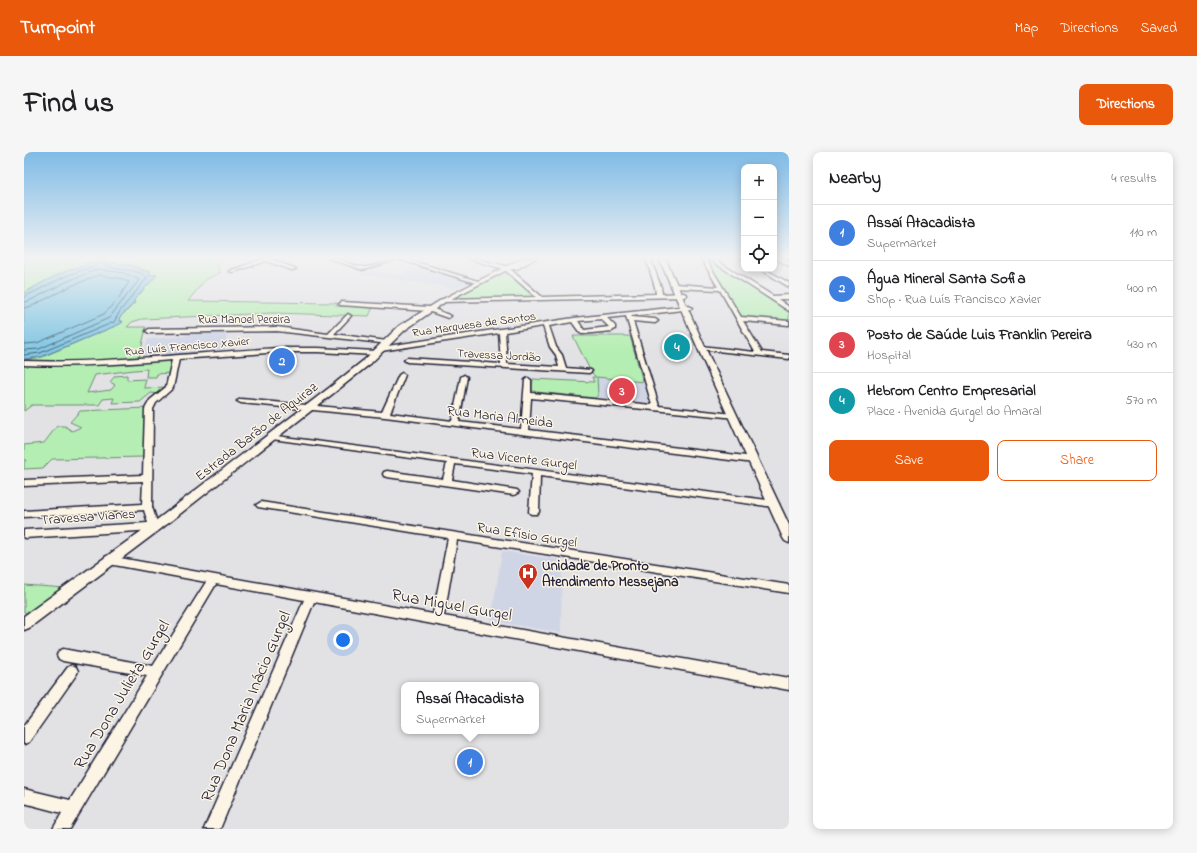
<!DOCTYPE html>
<html lang="en">
<head>
<meta charset="utf-8">
<style>
	:root { --surface:#fff; --page:#f6f6f6; --text:#202124; --muted:#757577; --line:#e0e0e0; --accent:#ea580c }
	body { margin:0; font-family:"Indie Flower",sans-serif; background:var(--page); color:var(--text) }
	.controls { position:absolute; right:12px; top:12px; display:grid; overflow:hidden; border-radius:8px; box-shadow:0 2px 10px #0003 }
	.controls button { width:36px; height:36px; display:grid; place-items:center; padding:0; border:0; border-bottom:1px solid var(--line); background:var(--surface); color:var(--text); font:20px sans-serif }
	.you { position:absolute; left:319px; top:488px; width:14px; height:14px; margin:-10px; border:3px solid #fff; border-radius:50%; background:#1a73e8; box-shadow:0 0 0 6px #1a73e833 }
	.badge { display:grid; place-items:center; width:26px; height:26px; border-radius:50%; background:var(--accent); color:#fff; font-size:13px; font-weight:700 }
	.pin { position:absolute; translate:-50% -50%; border:2px solid #fff; box-shadow:0 1px 4px #0006 }
	.popup { position:absolute; left:377px; top:530px; width:138px; height:52px; box-sizing:border-box; display:grid; place-content:center; border-radius:8px; background:var(--surface); filter:drop-shadow(0 1px 3px #0005); font-size:13px; white-space:nowrap; color:var(--muted) }
	.popup b { font-size:15px; color:var(--text) }
	.popup::after { content:''; position:absolute; left:50%; top:100%; margin-left:-8px; border:8px solid transparent; border-top-color:var(--surface) }
	.list { margin:0; padding:0; list-style:none }
	h2 { display:flex; justify-content:space-between; align-items:center; height:52px; margin:0; padding:0 16px; font-size:17px }
	h2 small { font-size:13px; font-weight:400; color:var(--muted) }
	.list li { display:grid; grid-template-columns:26px 1fr auto; gap:12px; align-items:center; box-sizing:border-box; height:56px; padding:0 16px; border-top:1px solid var(--line) }
	.list b { display:block; font-size:15px; white-space:nowrap }
	.list p { margin:0; font-size:13px; white-space:nowrap; color:var(--muted) }
	.list em { font-size:13px; font-style:normal; color:var(--muted) }
	.actions { display:flex; gap:8px; padding:12px 16px }
	.actions a { flex:1; padding:9px 0; border:1px solid var(--accent); border-radius:8px; text-align:center; font-size:14px; color:var(--accent) }
	.actions .main { background:var(--accent); color:#fff }
	.icon { flex:none; width:22px; height:22px; fill:none; stroke:currentColor; stroke-width:2; stroke-linecap:round; stroke-linejoin:round }
	.map { position:relative; flex:none; width:765px; height:677px; overflow:hidden; border-radius:8px }
	header { display:flex; align-items:center; gap:24px; box-sizing:border-box; height:56px; padding:0 20px; background:var(--accent); color:#fff }
	header strong { font-size:19px }
	nav { display:flex; gap:22px; margin-inline-start:auto; font-size:14px }
	.intro { display:flex; align-items:center; justify-content:space-between; box-sizing:border-box; height:96px; padding:0 24px }
	h1 { margin:0; font-size:28px }
	.button { padding:10px 18px; border-radius:8px; background:var(--accent); color:#fff; font-size:14px; font-weight:700 }
	main { display:flex; gap:24px; padding:0 24px }
	aside { flex:1; background:var(--surface); border-radius:8px; box-shadow:0 2px 10px #0003 }
	.map>svg:first-child { display:block }
	.built { fill:#d0d5e5 }
	.green { fill:#b5eeb2; stroke:#6c8876 }
	.water { fill:#81c6e2; stroke:#5b849f }
	.lines { fill:none; stroke-linecap:round; stroke-linejoin:round }
	.shore { stroke:#48647e; stroke-width:1 }
	.minor-casing { stroke:#22223b; stroke-width:3 }
	.tertiary-casing { stroke:#22223b; stroke-width:3 }
	.minor { fill:#fcf5e5; fill-rule:evenodd }
	.tertiary { fill:#fcf5e5; fill-rule:evenodd }
	.labels { text-anchor:middle; stroke-width:3; stroke-linejoin:round; paint-order:stroke }
	.far-street-label { font-size:12px; fill:#22223b; stroke:#fcf5e5 }
	.street-label { font-size:14px; fill:#22223b; stroke:#fcf5e5 }
	.poi-label { font-size:14px; font-weight:bold; fill:#22223b; stroke:#fcf5e5; text-anchor:start }
	.near-street-label { font-size:17px; fill:#22223b; stroke:#fcf5e5 }
</style>
</head>
<body>
<header>
<strong>Turnpoint</strong>
<nav><a>Map</a><a>Directions</a><a>Saved</a></nav>
</header>
<div class="intro"><h1>Find us</h1><a class="button">Directions</a></div>
<main>
<div class="map">
<svg width="765" height="677" viewBox="0 0 765 677">
	<rect width="100%" height="100%" fill="#e2e2e5"/>
	<filter id="ink" filterUnits="userSpaceOnUse"><feTurbulence type="fractalNoise" baseFrequency=".025" numOctaves="2"/><feDisplacementMap in="SourceGraphic" scale="8" xChannelSelector="R" yChannelSelector="G"/><feConvolveMatrix kernelMatrix="1 2 1 2 8 2 1 2 1" color-interpolation-filters="sRGB"/></filter>
	<g filter="url(#ink)">
		<path class="built" d="M396,113l53,17 -19,6 -83,-12h-14l13,-5 27,5z
			M203,179l-2,20 -83,7 6,-19 37,-3 2,-4z
			M573,225l46,5 6,21 -54,-5 3,-4z
			M478,399l60,9 -1,73 -70,-12z"/>
		<path class="green" d="M0,106h188l-4,2 10,5 2,8 -15,7 -17,21 149,2 -1,3 37,1 -4,9 -96,-3 -131,6 -10,3 -5,5h19l-7,32 -13,2 -102,1v-2l18,-3 78,-33 3,-3h-3l-1,-3 12,-11v-1l4,-3 -1,-3 23,-25h-9l3,-3 -23,-8 -17,-1 1,-1h-6l1,-2h-12l-9,3 -2,3c-16,2 -46,18 -60,27z
			M679,106h6l80,52v13l-49,-4z
			M480,119l32,26 -86,2z
			M549,184h57l13,46 -46,-5 1,18 -3,3 -59,-6 -4,-2 1,-11 61,3 -2,-5h4l-5,-5z
			M150,207l-4,14 -13,1 -1,3h-10l1,-8c-18,1 -34,4 -52,6l-8,18 24,-3 4,-5 -5,-3 5,-6 12,-1v5l19,-1 -2,9 23,-1 -7,7 -9,-1 -11,9 -28,1 2,-5 -11,1 -4,6h-67l-8,6v-47z
			M123,256l-3,49 -92,2 -9,9 -19,1v-6l2,-3h-2v-15l20,-2 13,-17h8l7,5 9,-4 -11,-5 10,-11z
			M0,433l42,3 -34,26 -8,-2z"/>
		<path class="water" d="M81,107l2,1 -1,2 22,3 22,8 -2,3 9,-1 -23,25v3l-15,15 1,3 3,1 -3,2 -79,33 -17,2v-65c14,-10 44,-26 60,-28l2,-3z"/>
		<g class="lines">
			<path class="shore" d="M0,145l42,-21 36,-13c4,2 8,4 12,5 10,3 27,1 33,10l-27,33 -6,11 -74,31 -16,2
				M0,150l5,-1 39,-20 30,-12 26,4 15,7 -30,38 -70,31 -15,1
				M0,156l8,-2 39,-20 28,-11 24,4 6,3 -11,17 -14,15 -67,29 -13,1"/>
			<defs>
				<path id="minor" d="M242,106h6l-1,1 25,10 -4,1 -26,-9 -33,11 -4,-1z
					M304,106c12,-2 23,9 35,9 12,1 25,-9 40,-9l78,24 -5,1 -78,-24 -35,11z
					M442,106h6l34,8h8l17,-8h5l-19,11h-7l32,28 114,-3 -1,-7 -9,-29h4l11,29 1,7 22,-1 3,2 -3,2 -243,5v-2l2,-1 93,-2 -32,-28z
					M677,106h4l36,59 48,4v4l-46,-4 19,31 27,3v4l-90,-10v-2l2,-1 54,6 -35,-62 -45,-2 -3,-2 3,-2 43,3z
					M683,106h5l61,38 16,-1v4h-11l11,8v4z
					M717,106h3v1h-3z
					M753,106h12v1h-10z
					M736,117h5l24,14v4z
					M318,150l87,5 22,9 -3,2 -20,-7 -88,-6 -1,-1z
					M665,154l3,2 -1,1 -60,7 1,1 23,2 3,2 -3,2 -22,-2 26,85 74,8h3v4l-205,-20 -2,32 225,27 4,3 -1,2 -3,1 -369,-46 -144,-14 -4,-2 4,-2 141,13 17,-37 3,-2 3,2 -15,38 62,8 9,-44 3,-2 3,2 -8,45 62,7 4,-49 3,-2 3,2v13l121,12 -26,-89 -19,2 8,8v3l-3,2 -30,3 -2,-1 -8,-11 -23,4 7,21 6,8 4,13 25,2 1,1 -3,2 -182,-11 -3,-2 3,-2 94,6 -2,-31 -118,18 -3,-2 3,-2 193,-29zM577,167l8,8 -25,3 -6,-9zM519,174l7,21 6,8 3,12 -52,-3 -2,-32z
					M324,162l3,2 -1,1 -16,17 53,7 2,1v2l-112,-13 -128,2 -3,-2 3,-2 128,-2 51,7z
					M258,196h36l58,3 3,2 -3,2 -58,-3h-36l-103,7 -6,29 -17,15 -3,6 -1,98 5,15 4,1 2,2 -2,2 -7,3 -130,8v-8l124,-7 -4,-13 -120,7v-6l118,-7 1,-23 -119,5v-6l119,-5 2,-66 5,-9 16,-13 6,-27c-49,4 -98,7 -148,5v-4c86,3 172,-9 258,-13z
					M245,283l505,66 5,3 -5,3 -234,-31 -1,36 -2,2h-6l-2,-2 3,-38 -77,-10 -3,16 65,10 2,2 -5,3 -127,-18 -3,-1 -1,-2 1,-2 3,-1 56,8 4,-16 -175,-24 -4,-2z
					M237,350l528,83v8l-332,-53 -13,76 345,62v12l-475,-88 -94,227h-16l100,-229 -88,-16 -146,245h-17l9,-16 -38,-10v-14l46,11 77,-124 -84,-15 -4,-2 -2,-4 2,-4 4,-2 90,17 53,-84 -97,-18 -4,-1 -1,-3 1,-3 4,-1 324,58 15,-76 -190,-31 -2,-2z
					M48,513l4,2 2,4 -2,4 -47,67 -5,2v-18l44,-59z"/>
				<path id="tertiary" d="M499,106h7l-85,44 -40,28 -35,34 -35,28 -173,136 -133,100 -5,2v-14l130,-94 175,-134 35,-28 35,-34 42,-26z
					M635,106h6l45,100 79,167v18l-4,-2 -2,-3 -81,-180z
					M751,106h7l7,4v4z"/>
			</defs>
			<use href="#minor" class="minor-casing"/>
			<use href="#tertiary" class="tertiary-casing"/>
			<use href="#minor" class="minor"/>
			<use href="#tertiary" class="tertiary"/>
		</g>
	</g>
	<linearGradient id="sky" x2="0" y2="1"><stop stop-color="#7fbbe6"/><stop offset="0.53" stop-color="#f2f2f3"/><stop offset="1" stop-color="#f2f2f3" stop-opacity="0"/></linearGradient>
	<rect width="765" height="200" fill="url(#sky)"/>
	<defs>
		<symbol id="hospital-pin" viewBox="-11 -11 22 30"><path d="M0 17L-7.5 6A9.5 9.5 0 1 1 7.5 6Z" fill="#c8321e" stroke="#fcf5e5"/><path d="M-5-5h3v3.5h4V-5h3V5h-3V1.5h-4V5h-3Z" fill="#fff"/></symbol>
	</defs>
	<g fill-rule="evenodd">
		<use href="#hospital-pin" x="493" y="410" width="22" height="30"/>
	</g>
	<g class="labels">
		<g class="far-street-label">
			<text x="220" y="171">Rua Manoel Pereira</text>
			<text transform="translate(450 172) rotate(-8)" y="4">Rua Marquesa de Santos</text>
			<text transform="translate(163 194) rotate(-5)" y="4">Rua Luís Francisco Xavier</text>
			<text transform="translate(475 203) rotate(3)" y="4">Travessa Jordão</text>
		</g>
		<g class="street-label">
			<text transform="translate(476 264) rotate(7)" y="5">Rua Maria Almeida</text>
			<text transform="translate(232 279) rotate(-38)" y="5">Estrada Barão de Aquiraz</text>
			<text transform="translate(500 306) rotate(7)" y="5">Rua Vicente Gurgel</text>
			<text transform="translate(64 364) rotate(-4)" y="5">Travessa Vianes</text>
			<text transform="translate(503 382) rotate(9)" y="5">Rua Efísio Gurgel</text>
		</g>
		<g class="poi-label">
			<text x="518" y="418">Unidade de Pronto<tspan x="518" dy="16">Atendimento Messejana</tspan></text>
		</g>
		<g class="near-street-label">
			<text transform="translate(428 452) rotate(10)" y="6">Rua Miguel Gurgel</text>
			<text transform="translate(97 542) rotate(-59)" y="6">Rua Dona Julieta Gurgel</text>
			<text transform="translate(221 554) rotate(-67)" y="6">Rua Dona Maria Inácio Gurgel</text>
		</g>
	</g>
</svg>
<div class="controls">
<button>+</button>
<button>−</button>
<button><svg class="icon" aria-label="locate" viewBox="0 0 24 24"><circle cx="12" cy="12" r="6"/><path d="M12 2v4M12 18v4M2 12h4M18 12h4"/></svg></button>
</div>
<div class="you"></div>
<div class="pin badge" style="left:446px;top:610px;background:#3f7fe0">1</div>
<div class="popup"><b>Assaí Atacadista</b>Supermarket</div>
<div class="pin badge" style="left:258px;top:209px;background:#3f7fe0">2</div>
<div class="pin badge" style="left:598px;top:239px;background:#e0444e">3</div>
<div class="pin badge" style="left:653px;top:195px;background:#0f9aa8">4</div>
</div>
<aside>
<h2>Nearby<small>4 results</small></h2>
<ul class="list">
<li><span class="badge" style="background:#3f7fe0">1</span><div><b>Assaí Atacadista</b><p>Supermarket</p></div><em>110 m</em></li>
<li><span class="badge" style="background:#3f7fe0">2</span><div><b>Água Mineral Santa Sofia</b><p>Shop · Rua Luís Francisco Xavier</p></div><em>400 m</em></li>
<li><span class="badge" style="background:#e0444e">3</span><div><b>Posto de Saúde Luis Franklin Pereira</b><p>Hospital</p></div><em>430 m</em></li>
<li><span class="badge" style="background:#0f9aa8">4</span><div><b>Hebrom Centro Empresarial</b><p>Place · Avenida Gurgel do Amaral</p></div><em>570 m</em></li>
</ul>
<div class="actions"><a class="main">Save</a><a>Share</a></div>
</aside>
</main>
</body>
</html>
